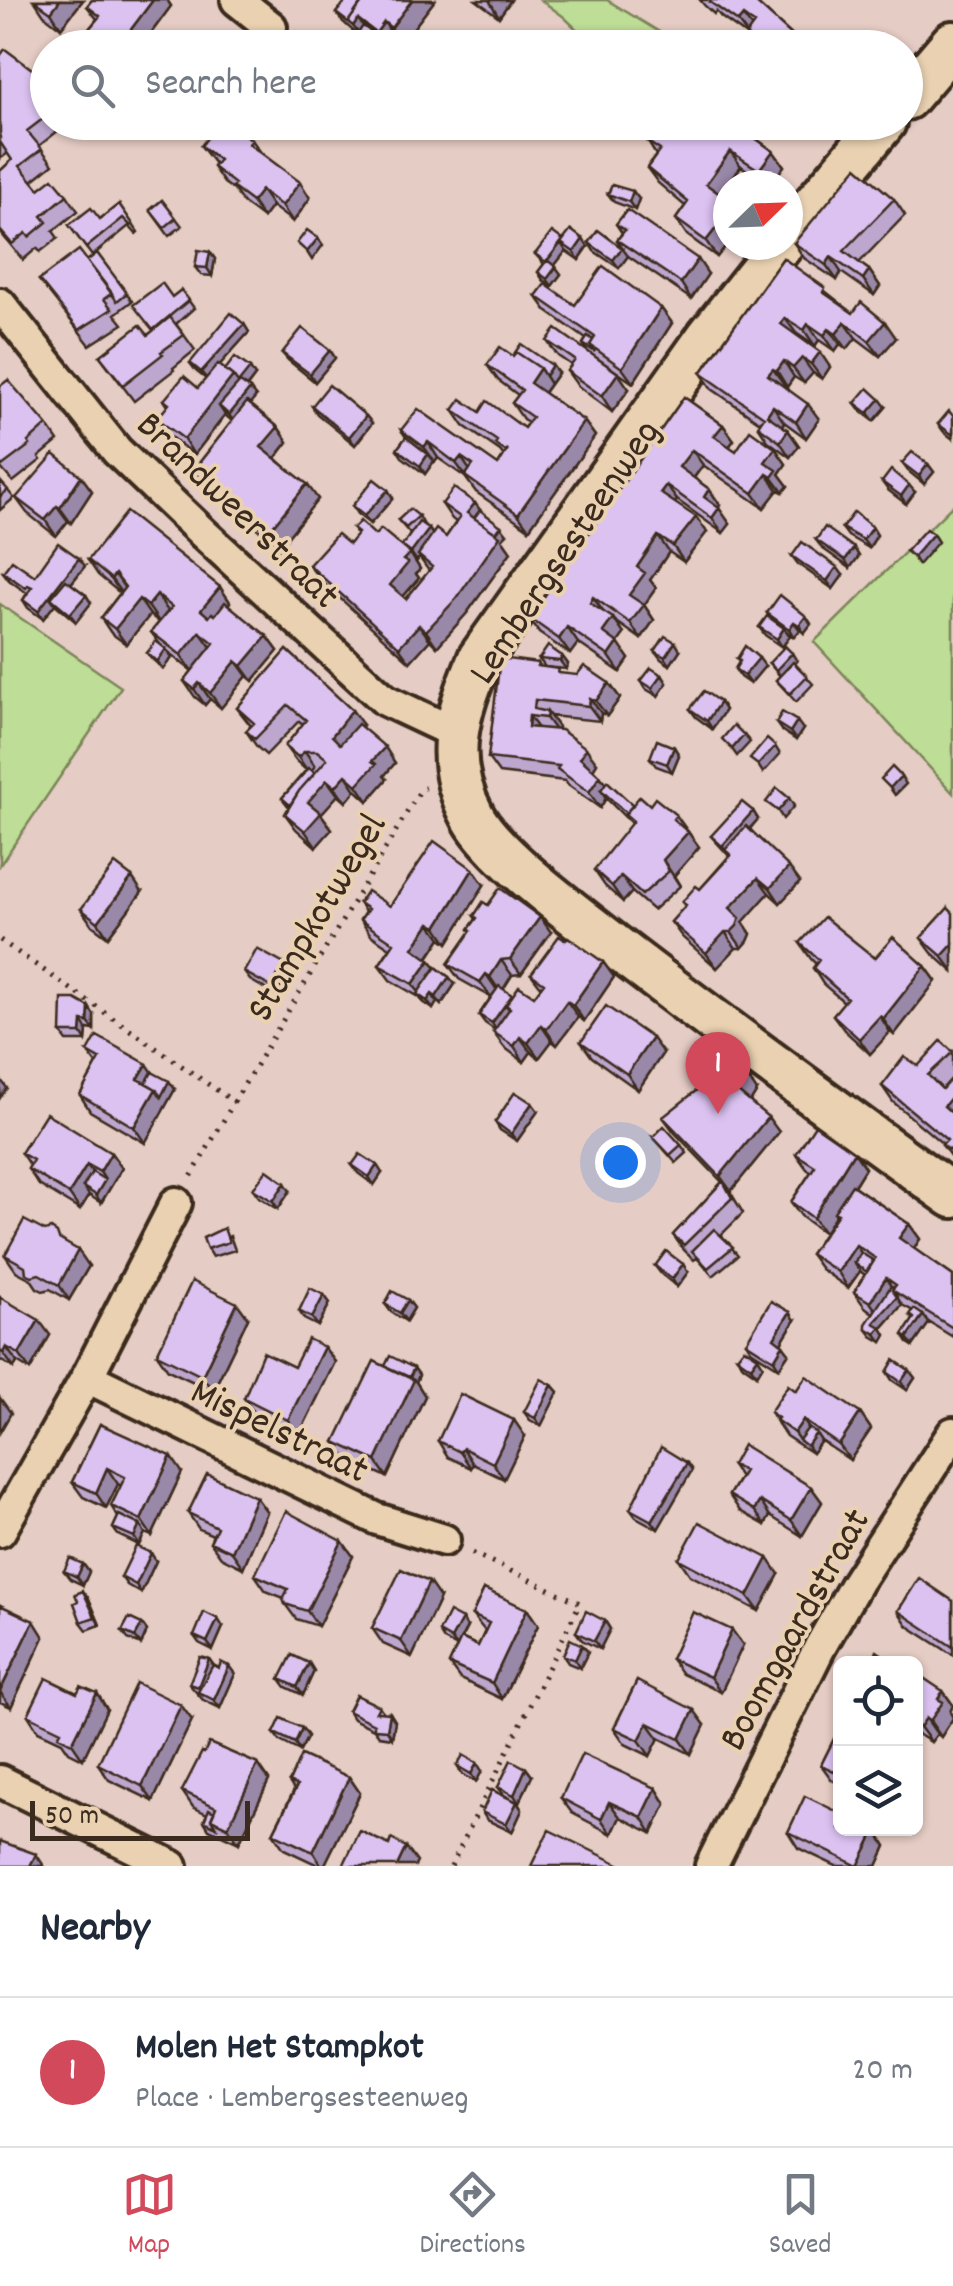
<!DOCTYPE html>
<html lang="en">
<head>
<meta charset="utf-8">
<style>
	:root { --surface:#fff; --page:#f6f6f7; --text:#1f2937; --muted:#747a83; --line:#e0e1e3; --accent:#d1495b }
	body { margin:0; font-family:Dekko,sans-serif; background:var(--page); color:var(--text) }
	.controls { position:absolute; right:30px; bottom:30px; display:grid; overflow:hidden; border-radius:15px; box-shadow:0 2px 8px #0004 }
	.controls button { width:90px; height:90px; display:grid; place-items:center; padding:0; border:0; border-bottom:2px solid var(--line); background:var(--surface); color:var(--text); font:50px sans-serif }
	.compass { position:absolute; left:713px; top:170px; width:90px; height:90px; border-radius:50%; background:var(--surface); box-shadow:0 2px 8px #0004; rotate:67deg }
	.scale { position:absolute; left:30px; bottom:25px; width:220px; box-sizing:border-box; padding-left:10px; border:5px solid #3b2a1e; border-top:0; font-size:28px; line-height:35px; white-space:nowrap; color:#3b2a1e; -webkit-text-stroke:8px #e9d1b1; paint-order:stroke }
	.you { position:absolute; left:620px; top:1162px; width:35px; height:35px; margin:-25px; border:8px solid #fff; border-radius:50%; background:#1a73e8; box-shadow:0 0 0 15px #1a73e833 }
	.badge { display:grid; place-items:center; width:65px; height:65px; border-radius:50%; background:var(--accent); color:#fff; font-size:32px; font-weight:700 }
	.pin { position:absolute; translate:-50% -82px; filter:drop-shadow(0 2px 5px #0008) }
	.pin::after { content:''; position:absolute; top:52px; width:35px; height:30px; background:inherit; clip-path:polygon(0 0,100% 0,50% 100%) }
	.list { margin:0; padding:0; list-style:none }
	h2 { display:flex; justify-content:space-between; align-items:center; height:130px; margin:0; padding:0 40px; font-size:42px }
	h2 small { font-size:32px; font-weight:400; color:var(--muted) }
	.list li { display:grid; grid-template-columns:65px 1fr auto; gap:30px; align-items:center; box-sizing:border-box; height:150px; padding:0 40px; border-top:2px solid var(--line) }
	.list b { display:block; font-size:38px; white-space:nowrap }
	.list p { margin:0; font-size:32px; white-space:nowrap; color:var(--muted) }
	.list em { font-size:32px; font-style:normal; color:var(--muted) }
	.icon { flex:none; width:55px; height:55px; fill:none; stroke:currentColor; stroke-width:2; stroke-linecap:round; stroke-linejoin:round }
	.map { position:relative; flex:none; width:953px; height:1866px; overflow:hidden }
	.search { position:absolute; background:var(--surface); box-shadow:0 2px 8px #0004; left:30px; right:30px; top:30px; height:110px; display:flex; align-items:center; gap:25px; box-sizing:border-box; padding:0 35px; border-radius:55px; color:var(--muted); font-size:38px }
	.sheet { height:280px; background:var(--surface) }
	nav { display:flex; justify-content:space-around; align-items:center; box-sizing:border-box; height:140px; border-top:2px solid var(--line); background:var(--surface); font-size:28px; color:var(--muted) }
	nav a { display:grid; justify-items:center; gap:5px }
	nav .on { color:var(--accent) }
	.map>svg:first-child { display:block }
	.green { fill:#bedd96; stroke:#7c845a; stroke-width:2.5 }
	.lines { fill:none; stroke-linecap:round; stroke-linejoin:round }
	.street-casing { stroke:#3b2a1e; stroke-width:38 }
	.secondary-casing { stroke:#3b2a1e; stroke-width:50 }
	.path { stroke:#3b2a1e; stroke-width:5; stroke-dasharray:2.5 8; stroke-linecap:butt }
	.street { stroke:#e9d1b1; stroke-width:30 }
	.secondary { stroke:#e9d1b1; stroke-width:42 }
	.wall { fill:#bda7cf; stroke:#3b2a1e; stroke-width:2.5; fill-rule:evenodd }
	.shaded-wall { fill:#9a88a9; stroke:#3b2a1e; stroke-width:2.5 }
	.building { fill:#dcc2f1; stroke:#3b2a1e; stroke-width:2.5 }
	.labels { text-anchor:middle; stroke-width:8; stroke-linejoin:round; paint-order:stroke }
	.street-label { font-size:40px; fill:#3b2a1e; stroke:#e9d1b1 }
</style>
</head>
<body>
<div class="map">
<svg width="953" height="1866" viewBox="0 0 953 1866">
	<rect width="100%" height="100%" fill="#e5ccc4"/>
	<filter id="ink" filterUnits="userSpaceOnUse"><feTurbulence type="fractalNoise" baseFrequency=".01" numOctaves="2"/><feDisplacementMap in="SourceGraphic" scale="20" xChannelSelector="R" yChannelSelector="G"/><feConvolveMatrix kernelMatrix="1 2 1 2 8 2 1 2 1" color-interpolation-filters="sRGB"/></filter>
	<g filter="url(#ink)">
		<path class="green" d="M541,0h66l77,47h-89l-31,-30z
			M953,505v288l-139,-151z
			M0,604l121,83 -121,178z"/>
		<g class="lines">
			<defs>
				<path id="street" d="M237,0l34,27
					M0,304l117,147 88,84 180,165 70,33
					M87,1377l290,142 67,21
					M0,1531l87,-154 89,-174
					M0,1781l172,85
					M711,1866l109,-219 37,-65 96,-149"/>
				<path id="secondary" d="M906,98l47,-55
					M788,236l96,-114
					M781,245l-72,91 -229,322c-23,56 -38,102 -7,159 22,40 101,97 139,127 112,86 226,169 341,252"/>
			</defs>
			<use href="#street" class="street-casing"/>
			<use href="#secondary" class="secondary-casing"/>
			<path class="path" d="M0,940l234,162 -43,75
				M234,1102l187,-313 4,-1
				M451,1866l129,-263 -110,-51"/>
			<use href="#street" class="street"/>
			<use href="#secondary" class="secondary"/>
		</g>
		<path class="wall" d="M34,0h49l-22,28 -17,-13z
			M92,0h75l4,6 -31,42h-47l-9,-13 13,-16 -10,-13z
			M347,0h88l-33,43 -3,-2 -4,7h-23l-30,-27 -6,-8z
			M476,0h35l-12,17z
			M700,0h53l53,48h-51l-9,-13 -25,-18 -5,-6 -2,3 -9,-8z
			M0,56l48,25v41h21l-30,24 14,18 -21,17 7,8 28,6 11,16 -25,20 5,7 -18,14 -3,-4 -14,12 -23,-28v-61l12,-11 -4,-7 -8,6z
			M655,122h78l40,29 11,15 -15,19 -28,-19 -20,28 7,6v43l-11,14 -30,-22 -11,-16 9,-13 -27,-23 -11,-15 9,-13 -8,-13 11,-15z
			M252,140l10,14 48,44 -17,24 -21,-16 -9,12 -20,-15 -9,-13 -10,-7 -11,-16 2,-3 -14,-18z
			M608,194l31,5 -4,11 -21,-8z
			M894,199l11,16 -46,48 10,7 11,16 -6,9 -33,-23 -4,8 -33,-22 -10,-15z
			M162,200l20,26 -13,10 -19,-26z
			M119,204l19,28 -2,2 -7,-8 -37,30 -23,-31 31,-6z
			M616,224l92,50 -17,25 -63,-43 -9,12 -25,-17 -5,-8 33,5 -5,-8 5,-7z
			M563,241l25,6 -9,13 -13,-9 -12,15 7,8 -9,12 -9,-6 -5,-8 6,-8 -9,-10z
			M210,252l5,7 -3,17 -11,-1 -6,-8z
			M97,253l35,48 -17,13 8,10 -33,21 -51,-65 48,-19z
			M783,258l70,55 43,25 -16,18 -24,-18 -9,11 -7,-5 -5,7 -16,-11 -4,6 -19,-13 34,34 -8,12 -9,-6 -9,10 -10,-6 -7,10 -3,-3 -1,2 36,33 -13,19 -22,-16 -3,3 7,5 11,16 -9,11 -22,-16 -10,-15 2,-4 -48,-33 -11,-16z
			M181,290l13,18 -18,16 19,26 -22,18 1,2 -40,31 -34,-45 48,-21 5,-4 19,-34z
			M536,296l39,9 86,3 11,15 -39,60 -45,-31 -5,-8 3,-5 -39,-28z
			M244,324l5,8 -30,33 6,5 30,6 -8,11 9,10 -6,7 28,23 10,15 -12,16 42,41 -40,50 -20,-20 -56,-42 -10,-15 40,-51 -7,-6 -31,40 -26,-20 -11,-16 11,-13 -4,-6 34,-12 8,-9 -10,-8 -6,-8z
			M547,341l82,48 -17,23 -34,-26 -11,-15 4,-6 -13,-9z
			M330,350l5,8 -20,24 -27,-22 -6,-7z
			M513,356l45,17 -14,20 40,28 11,15 -66,93 -53,-37 -11,-15 -27,-19 -3,4 -1,-1 -9,13 -23,-17 -5,-8 9,-12 -5,-7 97,35 6,-9 -4,-5 -36,-25 -11,-16 27,2 44,16 4,-6 -5,-3 -11,-16 6,-8 -20,-15 -11,-15z
			M0,386l47,39 11,16 -19,16 2,3 -28,22 -13,-15z
			M684,397l39,28 11,15 -5,7 7,4 39,-3 11,16 -7,10 9,12 -5,6 -5,-2 -14,18 -61,-43 -9,13 15,11 11,16 -2,3 12,16 -7,9 -46,-33 -2,3 32,29 -23,30 -15,-10 -19,28 6,8 -12,17 10,15 -13,19 -27,-19 10,14 -7,9 12,16 -9,13 -42,-29 -8,11 -31,-21 -10,-15z
			M855,403l31,4 -12,14 -13,-10z
			M312,406l54,10 6,7 -17,22 -38,-31z
			M953,416v23l-9,-7 -6,-8z
			M902,463l26,1 6,8 -10,12 -16,-13z
			M81,476l11,15 -21,32 -3,-2 -12,15 -29,-23 -11,-15z
			M0,481l14,17 -14,12z
			M882,482l33,10 -9,12 -18,-14z
			M388,490l5,8 -23,26 -13,-10 -5,-8z
			M442,504l38,6 27,24 -5,5 9,13 -44,61 -30,34 -7,-7 -20,22 -90,-82 -11,-15 40,-21 8,-9 -4,-6 22,6 28,13 7,-14 -12,-14 21,-4 5,9 9,9 13,3 10,-15 -4,-3zM419,557l10,14 -23,28 -3,-2 16,-19 -3,-4 4,-5 -7,-11 4,3z
			M872,527l5,8 -8,13 -21,-12 -6,-8z
			M816,540l43,16 -9,12 -28,-20z
			M792,556l51,19 -10,14 -35,-25z
			M88,560l132,27 10,15 -2,3 39,31 11,15 -25,30 -6,-5 -26,32 -11,-9 -5,6 -10,-8 -11,-16 8,-10 -23,-18 3,4 -9,12 -10,-9 -6,-7 12,-10 -8,-11 8,-10 -9,-7 -24,29 -15,-11 -10,-15 19,-25 -22,-18z
			M85,566l-14,18 15,11 5,8 -15,19 -21,-18 -12,15 -15,-11 -5,-8 4,-7 -18,-13 -6,-8 32,4z
			M767,613l39,3 5,8 -7,9 -4,-3 -6,7 -8,-6 4,5 -8,11 -17,-12 -6,-8 12,-8z
			M287,650l76,75 -2,2 34,36 -11,13 3,3 -19,22 -12,-11 -10,12 -8,-7 -17,19 11,15 -16,18 -20,-18 -11,-15 4,-7 -7,-9 24,-28 -10,-9 -11,-15 18,-22 -4,-3 -33,34 -9,-8 -11,-16 5,-5 -14,-18z
			M680,650l-10,15 -9,-6 -6,-8z
			M562,656l6,8 -2,5 -21,-2 -6,-8z
			M737,659l28,7 -15,18 -10,-7 -5,-8 4,-7z
			M797,661l-2,3 18,20 -17,18 -20,-22 4,-4 -11,-13z
			M538,663l2,4 22,7 47,9 11,15 -13,18 -6,-3 -1,8 -50,-5 8,11 -1,3 40,33 -4,6 13,14 27,22h17l26,10 23,32 -25,29 6,10 -27,24 -21,-18 -9,10 -18,-16 -11,-16 38,-46 -26,-26 -6,10 -32,-23 -3,-4 -66,-8 -11,-15z
			M662,675l5,8 -9,13 -12,-7 -5,-8z
			M720,702l5,8 -13,19 -16,-12 -6,-8z
			M776,723l27,6 -7,11 -15,-10z
			M674,747l5,8 -7,17 -16,-6 -6,-8z
			M753,811l5,8 -8,10 50,53 -20,21 -11,-10 -26,29 8,12 -3,7 -6,7h-6l-19,20 -35,-31 -11,-15 14,-16 -3,-4 18,-13 29,-33 -18,-20z
			M484,885l-36,58 -7,-5 -13,20 8,9 13,10 6,7 -14,21 -4,-3 -4,7 -10,-7 -4,-5 -29,-17 -11,-15 11,-17 -19,-13 -11,-15 5,-8 -6,-9 31,3z
			M142,892l-34,45 -16,-12 -11,-16z
			M948,908l5,64 -21,-19 -11,-15z
			M474,916l77,16 -30,42 -9,1 -9,14 9,7h22l7,-9 -10,-13 72,-12 11,15 -30,44 -6,-4 -21,28 -5,-4 -13,17 -8,-6 -7,10 -20,-15 -11,-15 2,-2 -10,-7 -6,-8 12,-18 -32,-18 -11,-15 23,-32 -2,-3 7,-10z
			M800,943l125,23 11,15 -42,54 -4,-3 -20,22 -26,-24 -11,-15 11,-13 -21,-18 -10,-16 3,-4 -5,-5z
			M284,964l5,8 -13,23 -26,-15 -6,-8z
			M94,1015v15l-7,-1 -1,12h-19l-6,-8z
			M581,1042l82,11 -25,37 -46,-33z
			M953,1051v109l-11,-15 1,-1 -50,-42 -11,-16z
			M88,1052l64,20 23,17 -30,54 -55,-32 -10,-16 17,-31z
			M757,1091l-7,11 29,30 -48,59 -3,-3 15,25 -22,22 17,20 -25,21 -16,-18 -3,2 -10,-10 -11,-15 49,-53 -48,-50 -11,-15z
			M538,1111l-21,30 -17,-11 -5,-8z
			M653,1137l28,8 6,8 -11,10z
			M854,1152l11,16 -11,18 55,38 11,15 -6,10 39,27v61l-26,-16 2,2 -16,23 -5,-3 -5,-8 10,-15 -3,-5 3,-4 -11,-6 -20,23 4,7 -4,7 -10,-6 -6,-8 7,-15 -8,-6 -11,-15 11,-17 -5,-4 -12,17 -27,-19 -11,-15 14,-21 -22,-16 -11,-15 20,-30 -4,-3 -11,-15z
			M21,1153h90l11,15 -21,35 -12,-8 -9,15 -41,-25 -11,-16 2,-3z
			M352,1165l30,8 -8,12 -16,-12z
			M253,1189l37,2 -12,18 -19,-12z
			M230,1236l5,14 -23,7 -5,-8z
			M63,1241l26,25 -20,34 -19,-11 -7,2 -6,-3 -6,-9 -15,-8 -11,-16z
			M655,1266l33,6 -11,15 -16,-13z
			M324,1295l6,8 -12,23 -14,-7 -5,-8z
			M0,1297l50,38 -20,35 -13,-8 -3,6 -14,-8z
			M408,1300l6,8 -8,13 -15,-9 -6,-8z
			M248,1318l-35,73 -45,-21 -11,-16z
			M795,1320l-14,23 8,10 -10,15 -28,-18 -5,-8z
			M324,1347l11,15 -36,73 -44,-21 -11,-16z
			M737,1357l26,8 -6,10 -14,-10z
			M385,1366l29,2 5,7 -3,7 9,14 -38,81 -41,-19 -11,-16z
			M909,1370l6,8 -8,12 -15,-10 -5,-8z
			M552,1385l6,7 -17,34 -11,-6 -6,-8z
			M796,1391l64,22 11,16 -21,31 -29,-19 -9,12 -26,-17 -16,-24z
			M100,1424l82,48 -30,64 -7,-3 -6,12 -21,-10 -5,-7 5,-11 -7,-11 10,-20 -3,-2 -12,24 -23,-11 -11,-15z
			M525,1436l-21,43 -31,-15 -2,4 -23,-11 -10,-16z
			M732,1465l79,22 11,15 -20,34 -32,-20 -5,9 -25,-14 -11,-16 11,-18z
			M692,1470l-34,59 -22,-12 -6,-8z
			M267,1512l-24,56 -22,-11 -11,-15 3,-7 -14,-6 -11,-16z
			M342,1541l11,15 -35,70 -22,-7 -11,-15 -1,-6 -18,-7 -11,-16z
			M679,1559l100,15 -20,37 -69,-36z
			M156,1561l-15,32 -14,-8 -6,-8z
			M83,1564l6,8 -6,13 -13,-6 -6,-8z
			M83,1591l6,8 11,26 -13,5 -6,-8z
			M440,1598l-28,59 -29,-13 -11,-16z
			M953,1601v54l-45,-29 -10,-15z
			M0,1605l44,32 -33,70 -11,-5z
			M527,1609l11,16 -36,74 -42,-20 -11,-15 8,-17 -13,-7 -5,-8 28,-5 -6,11 17,8 7,-15 -13,-16z
			M605,1621l5,8 -10,20 -18,-9 -6,-8z
			M142,1624l5,7 -6,14 -13,-6 -6,-8z
			M223,1627l-10,23 -14,-7 -5,-7z
			M582,1645l6,7 -8,16 -12,-5 -5,-8z
			M743,1645l-22,47 -39,-18 -11,-15z
			M209,1659l5,7 21,8 -15,34 -17,-8 -14,-16z
			M309,1663l5,8 -11,24 -17,-8 -6,-8z
			M916,1678l27,13 10,14 -3,7 3,6 -12,19 -4,-3 -6,8 -15,-9z
			M637,1681l68,44 -14,29 -32,-16 -9,18 -25,-12 -11,-16z
			M77,1693h20l10,16 -24,50 -14,-7 -7,-10 -24,-11 -10,-16z
			M379,1706l5,7h6l5,8 -3,17 -13,-2 -5,-7 -21,-10 -5,-8z
			M192,1720l-39,81 -44,-21 -11,-16z
			M840,1727v57l-8,-4 -11,-15z
			M302,1728l6,8 -8,15 -20,-10 -6,-8z
			M258,1764l11,16 -30,63 -30,-14 -5,-8 3,-7 -14,-7 -11,-16z
			M457,1766l25,5 -6,11 -14,-8z
			M526,1768l6,8 -13,27 -15,-8 -6,-8z
			M349,1777l11,16 -36,73h-4l-36,-17 -11,-16 21,-43 -5,-8z
			M656,1788l10,16 -14,29 -32,-16 -8,17 -40,-21 -11,-15z
			M517,1802l5,8 -10,22 -25,-12 -5,-8z
			M876,1830l10,16 -9,20h-41l-38,-18 -10,-16z"/>
		<path class="shaded-wall" d="M60,0h23l-22,28 -10,-16z
			M153,0h14l4,6 -31,42h-23z
			M412,0h23l-33,43 -11,-15z
			M489,0h22l-12,17z
			M743,16l11,15 -5,6 -11,-15z
			M358,19l11,15h-10l-6,-8z
			M384,22l9,13 1,-2 6,8 -5,7h-12l2,-3 -9,-12z
			M730,151l11,15 -24,33 -11,-15z
			M773,151l11,15 -14,19 -11,-15z
			M300,182l10,16 -17,24 -11,-16z
			M261,190l11,16 -9,12 -11,-16z
			M633,191l6,8 -4,11 -6,-8z
			M728,213v30l-11,14 -11,-16z
			M318,238l5,7 -11,15 -5,-8z
			M583,239l5,8 -9,13 -5,-8z
			M561,243l5,8 -15,19 -5,-8z
			M622,248l6,8 -9,12 -6,-8z
			M210,252l5,7 -3,17 -5,-8z
			M831,257l10,15 -4,8 -11,-15z
			M698,259l10,15 -17,25 -10,-16z
			M556,267l5,7 -9,12 -5,-7z
			M869,270l11,16 -6,9 -11,-16z
			M661,308l11,15 -39,60 -11,-15z
			M785,318l11,15 -4,6 -11,-15z
			M845,322l11,16 -9,11 -11,-15z
			M885,322l11,16 -16,18 -11,-15z
			M244,324l5,8 -42,47 -6,-7z
			M808,324l11,16 -4,6 -11,-16z
			M829,329l11,15 -5,7 -11,-16z
			M330,350l5,8 -20,24 -5,-8z
			M820,352l10,15 -8,12 -11,-15z
			M802,358l11,15 -9,10 -11,-15z
			M784,361l10,16 -7,10 -10,-16z
			M552,365l6,8 -8,11 -5,-8z
			M250,368l5,8 -28,37 -8,-7 6,9 -31,40 -10,-16 49,-63z
			M540,368l10,16 -10,14 -10,-15z
			M773,369l11,15 -5,7 -11,-16z
			M618,373l11,16 -17,23 -10,-16z
			M250,389l6,8 -21,26 -6,-8z
			M880,399l6,8 -12,14 -6,-8z
			M808,404l11,15 -13,19 -10,-16z
			M773,406l11,16 -6,9 -11,-16z
			M366,416l6,7 -17,22 -6,-8z
			M584,421l11,15 -66,93 -11,-15z
			M723,425l11,15 -9,12 -11,-16z
			M278,427l10,15 -16,20 -11,-15z
			M788,430l11,16 -9,11 -10,-15z
			M428,442l10,16 -3,4 -11,-15z
			M775,448l11,16 -7,10 9,12 -5,6 -11,-15 -7,-15z
			M692,450l11,15 -13,18 -11,-16z
			M428,454l6,7 -9,13 -5,-8z
			M461,457l10,15 -4,6 -11,-15z
			M928,464l6,8 -10,12 -5,-8z
			M767,474l11,16 -14,18 -11,-15z
			M81,476l11,15 -21,32 -11,-15z
			M307,484l11,15 -40,50 -11,-16z
			M666,485l11,15 -6,8 -11,-15z
			M909,485l6,7 -9,12 -5,-8z
			M709,489l11,16 -5,8 -11,-16z
			M388,490l5,8 -23,26 -6,-8z
			M475,503l11,15 -6,8 -13,-13z
			M57,506l11,15 -12,15 -11,-16z
			M719,508l11,16 -7,9 -11,-15z
			M696,517l11,15 -23,30 -11,-16z
			M501,526l6,8 -5,5 9,13 -44,61 -30,34 -11,-16z
			M872,527l5,8 -8,13 -6,-8z
			M429,529l5,8 -17,24 -6,-8z
			M933,534l5,8 -20,23 -5,-8z
			M658,536l11,16 -19,28 6,8 -12,17 10,15 -13,19 -11,-16 -1,-28 8,-28z
			M854,548l5,8 -9,12 -5,-8z
			M410,553l10,16 -4,5 3,4 -19,22 -10,-15 13,-25z
			M79,558l6,8 -29,36 -5,-4 4,6 -12,15 -5,-8z
			M837,567l6,8 -10,14 -6,-8z
			M115,574l11,16 -4,4 -11,-15z
			M220,587l10,15 -19,24 -10,-16z
			M86,595l5,8 -15,19 -6,-8z
			M157,595l11,16 -9,11 -11,-16z
			M593,597l11,16 -14,-10z
			M139,599l11,16 -24,29 -11,-15z
			M806,616l5,8 -7,9 -5,-8z
			M613,618l11,16 -10,14 -11,-16z
			M794,622l6,8 -6,7 -5,-8z
			M419,625l11,15 -20,22 -11,-15z
			M567,627l11,16 -8,11 -11,-15z
			M784,628l6,8 -8,11 -5,-8z
			M200,632l11,15 -19,24 -11,-16z
			M267,636l11,15 -25,30 -11,-15z
			M675,642l5,8 -10,15 -5,-8z
			M618,643l11,16 -9,13 -11,-16z
			M166,649l6,8 -9,12 -6,-7z
			M792,653l5,8 -15,17 -6,-8z
			M562,656l6,8 -2,5 -6,-8z
			M759,658l6,8 -15,18 -6,-8z
			M236,661l11,15 -26,32 -11,-15z
			M662,675l5,8 -9,13 -6,-8z
			M199,683l11,16 -5,6 -11,-16z
			M609,683l11,15 -13,18 -11,-15z
			M590,698l11,15 -1,8 -11,-15z
			M720,702l5,8 -13,19 -5,-8z
			M352,710l11,15 -19,25 -12,-14z
			M547,712l11,15 -1,6 -11,-15z
			M529,716l11,15 -12,-4z
			M797,721l6,8 -7,11 -6,-8z
			M744,735l6,7 -13,14 -5,-7z
			M775,746l5,8 -17,19 -5,-8z
			M385,747l10,16 -11,13 3,3 -19,22 -11,-16 15,-24z
			M674,747l5,8 -7,17 -5,-8z
			M586,748l11,15 -6,10 -11,-15z
			M305,751l10,15 -6,7 -11,-16z
			M346,775l10,15 -10,12 -11,-15z
			M600,776l11,15 -10,-1 5,8 -6,10 -11,-16z
			M901,776l5,8 -11,11 -5,-7z
			M327,780l11,15 -17,19 11,15 -16,18 -11,-16 -10,-22z
			M789,798l5,8 -11,13 -5,-8z
			M753,811l5,8 -30,34 -6,-7z
			M688,832l11,15 -25,29 6,10 -17,-26z
			M789,867l11,15 -20,21 -10,-15z
			M473,869l11,16 -36,58 -11,-16z
			M621,876l11,16 -9,10 -11,-16z
			M132,877l10,15 -34,45 -10,-15z
			M758,878l11,15 -26,29 8,12 -3,7 -6,7 -11,-16 -1,-24z
			M540,917l11,15 -30,42 -11,-15z
			M430,923l11,15 -17,25 -11,-15z
			M725,932l11,16 -19,20 -11,-15z
			M953,944v27l-11,-15z
			M430,960l11,15 -17,25 -11,-16z
			M501,960l11,15 -11,18 -11,-16z
			M603,962l11,15 -30,44 -11,-16z
			M284,964l5,8 -13,23 -5,-8z
			M925,966l11,15 -42,54 -11,-16z
			M486,974l11,16 -6,7 -11,-15z
			M449,977l6,7 -14,21 -5,-8z
			M432,994l5,8 -4,7 -6,-8z
			M512,995l-6,10 5,7 -14,19 -5,-8z
			M567,1001l11,16 -21,28 -11,-15z
			M89,1007l5,8v15l-6,-8z
			M880,1016l10,16 -20,22 -11,-15z
			M82,1021l5,8 -1,12 -5,-8z
			M541,1025l11,16 -13,17 -11,-15z
			M520,1037l11,15 -7,10 -10,-16z
			M652,1038l11,15 -25,37 -11,-16z
			M147,1064l11,16 -7,11 -13,-12z
			M747,1076l10,15 -11,18 -11,-15z
			M1,1080l6,8 -7,10v-17z
			M169,1081l6,8 -30,54 -11,-16 22,-38z
			M953,1095v24l-9,-13z
			M532,1103l6,8 -21,30 -6,-7z
			M768,1117l11,15 -48,59 -11,-15z
			M854,1152l11,16 -28,45 -3,-1 2,2 -12,19 -11,-15z
			M111,1153l11,15 -21,35 -5,-8 9,-15 -5,-8z
			M87,1165l11,15 -15,7 6,8 -9,15 -11,-16z
			M377,1165l5,8 -8,12 -5,-8z
			M285,1183l5,8 -12,18 -5,-8z
			M909,1224l11,15 -10,15 -11,-16z
			M856,1245l10,16 -12,2 6,8 -12,17 -10,-16z
			M78,1250l11,16 -20,34 -10,-15z
			M683,1264l5,8 -11,15 -5,-8z
			M886,1278l16,27 -20,23 4,7 -4,7 -6,-8 -2,-11 6,-7 -10,-14z
			M324,1295l6,8 -12,23 -6,-8z
			M408,1300l6,8 -8,13 -6,-8z
			M237,1303l11,15 -35,73 -11,-15z
			M790,1312l5,8 -16,26 -5,-8z
			M923,1315l6,8 -16,23 -6,-8z
			M39,1320l11,15 -20,35 -11,-16z
			M783,1345l6,8 -10,15 -5,-8z
			M6,1347l11,15 -3,6 -11,-15z
			M324,1347l11,15 -36,73 -11,-15z
			M758,1357l5,8 -6,10 -6,-8z
			M414,1368l5,7 -3,7 9,14 -38,81 -11,-16z
			M909,1370l6,8 -8,12 -6,-8z
			M552,1385l6,7 -17,34 -6,-8z
			M0,1398l11,15 -11,19z
			M860,1413l11,16 -21,31 -11,-15z
			M514,1420l11,16 -21,43 -11,-16z
			M803,1420l11,16 -15,4 -5,-7z
			M816,1433l5,8 -9,12 -5,-7z
			M463,1448l10,16 -2,4 -11,-16z
			M171,1456l11,16 -30,64 -11,-16z
			M687,1463l5,7 -34,59 -6,-8z
			M107,1468l11,16 -12,24 -10,-15z
			M811,1487l11,15 -20,34 -11,-16z
			M256,1497l11,15 -24,56 -11,-16z
			M760,1501l10,15 -5,9 -11,-15z
			M140,1525l5,8 -6,12 -5,-8z
			M342,1541l11,15 -35,70 -11,-15z
			M151,1553l5,8 -15,32 -5,-8z
			M768,1558l11,16 -20,37 -11,-15z
			M83,1564l6,8 -6,13 -6,-8z
			M429,1582l11,16 -28,59 -11,-16z
			M83,1591l6,8 11,26 -5,-8z
			M527,1609l11,16 -36,74 -10,-16z
			M218,1619l5,8 -10,23 -6,-8z
			M462,1619l5,8 -10,20 -6,-8z
			M34,1621l10,16 -33,70 -11,-15z
			M605,1621l5,8 -10,20 -6,-8z
			M142,1624l5,7 -6,14 -6,-8z
			M732,1630l11,15 -22,47 -11,-15z
			M582,1645l6,7 -8,16 -5,-8z
			M209,1659l6,8 -12,28 -5,-8z
			M309,1663l5,8 -11,24 -6,-8z
			M229,1666l6,8 -15,34 -6,-8z
			M943,1691l10,14 -3,7 3,6 -12,19 -11,-16 8,-22z
			M97,1693l10,16 -24,50 -11,-16z
			M181,1705l11,15 -39,81 -11,-15z
			M694,1710l11,15 -14,29 -11,-15z
			M390,1713l5,8 -3,17 -5,-8z
			M926,1718l11,16 -6,8 -11,-15z
			M648,1723l11,15 -9,18 -11,-16z
			M302,1728l6,8 -8,15 -5,-8z
			M477,1763l5,8 -6,11 -5,-8z
			M258,1764l11,16 -30,63 -11,-16z
			M526,1768l6,8 -13,27 -5,-8z
			M349,1777l11,16 -36,73h-2l-9,-14z
			M656,1788l10,16 -14,29 -10,-16z
			M517,1802l5,8 -10,22 -6,-8z
			M609,1802l11,15 -8,17 -11,-15z
			M876,1830l10,16 -9,20h-19z
			M406,1847l11,15 -2,4h-18z
			M36,1854l8,12h-14z"/>
		<path class="building" d="M34,0h26l-9,12z
			M92,0h61l-36,48h-16l-17,-13 16,-19 -13,-10z
			M347,0h13l2,2 -14,20 5,4 -17,-13z
			M364,0h48l-21,28 -7,-6 -8,11 -18,-14 -5,7 -5,-4z
			M711,0h42l53,48h-46l-14,-13 8,-11 -11,-8 -5,6 -28,-20z
			M363,26l19,14 7,-10 5,3 -11,15h-6l-19,-15z
			M5,49l43,32v34l-21,16 15,18 -22,17 19,23 14,-11 14,17 -25,21 5,6 -18,15 -3,-4 -14,11 -12,-14v-59l12,-11 -12,-18v-86z
			M219,122h10l23,18 -3,4 51,38 -18,24 -21,-16 -9,12 -20,-15 3,-3 -22,-17 6,-7 -18,-14z
			M659,122h74l40,29 -14,19 -29,-19 -24,33 22,16v13l-22,28 -30,-22 12,-17 -41,-34 13,-18 -12,-8 13,-18z
			M857,167l37,32 -50,52 25,19 -6,9 -32,-22 -5,8 -32,-22z
			M612,185l21,6 -4,11 -21,-8z
			M162,200l14,18 -12,10 -14,-18z
			M119,204l14,20 -2,2 -8,-8 -37,30 -17,-23 22,-17 9,11z
			M627,210l71,49 -17,24 -64,-43 8,-10 -9,-6z
			M307,230l11,8 -11,14 -10,-9z
			M571,230l12,9 -9,13 -13,-9z
			M598,230l24,18 -9,12 -24,-17z
			M552,232l11,8 -17,22 -11,-8z
			M79,250l33,43 -8,6 8,10 -33,21 -40,-50z
			M198,250l12,2 -3,16 -12,-1z
			M97,253l30,40 -10,8 -30,-40z
			M783,258l42,30 -2,4 30,21 8,-11 24,20 -16,19 -24,-19 -9,12 -7,-5 -5,6 -16,-11 -4,6 -19,-12 -4,6 39,28 -9,12 -9,-6 -9,10 -9,-7 -7,10 -4,-2 -5,6 40,29 -12,18 -23,-16 -6,9 21,15 -8,12 -22,-16 6,-9 -63,-44z
			M547,260l9,7 -9,12 -9,-7z
			M603,266l58,42 -39,60 -32,-23 5,-8 -59,-41 9,-12 30,21z
			M162,283l10,14 9,-7 8,10 -36,30 -20,-25z
			M231,313l13,11 -43,48 -11,-9z
			M170,317l14,18 -23,17 2,2 -40,31 -23,-29 40,-31 8,10z
			M302,328l28,22 -20,24 -28,-21z
			M556,329l62,44 -16,23 -35,-25 8,-11 -28,-19z
			M588,336l5,4 -3,5 5,7 -12,-8z
			M521,344l31,21 -7,11 -5,-8 -24,-16 -2,2z
			M500,347l13,9 3,-4 24,16 -10,15 54,38 -66,93 -53,-38 8,-11 -12,-8 -5,6 -28,-21 -4,5 -23,-17 17,-21 80,56 10,-16 -3,2 -10,-7 2,-3 -44,-31 8,-11 19,13 7,-11 37,27 8,-11 -20,-14 10,-13 -35,-25z
			M235,357l15,11 -12,15 -5,-7 -8,-6z
			M218,364l15,12 -49,63 -27,-20 12,-15 -5,-4 20,-24 14,12z
			M8,380l39,45 -19,17 2,3 -28,21 -2,-3v-77z
			M240,382l10,7 -21,26 -10,-9z
			M329,385l37,31 -17,21 -37,-31z
			M868,388l12,11 -12,14 -13,-10z
			M684,397l39,28 -9,11 22,15 14,-21 25,18 -10,14 12,8 -5,7 -5,-3 -14,19 -61,-43 -13,17 30,22 -5,8 15,11 -7,10 -46,-33 -6,8 36,24 -23,29 -15,-10 -21,31 8,6 -16,22 15,10 -14,18 -37,-26 -3,6 23,15 -10,14 15,11 -9,13 -42,-29 -8,12 -30,-21z
			M247,402l31,25 -17,20 46,37 -40,49 -20,-20 -55,-41z
			M949,411l4,5v19l-15,-11z
			M406,437l22,17 -8,12 -23,-17z
			M912,452l16,12 -9,12 -17,-13z
			M54,454l27,22 -21,32 -3,-2 -12,14 -29,-22z
			M891,470l18,15 -8,11 -19,-14z
			M374,479l14,11 -24,26 -12,-10z
			M0,481l8,9 -8,7z
			M454,488l21,15 -8,10 33,23 -43,62 -31,33 -7,-6 -20,22 -90,-82 28,-31 12,10 9,-11 -5,-4 7,-8 15,14 6,-6 29,24 -7,7 5,3 -18,22 16,14 26,-32 -14,-12 18,-26 10,8 14,-20 -18,-13z
			M410,509l9,7 -13,12 -8,-8z
			M480,510l21,16 -5,7 -22,-15z
			M126,512l94,75 -19,23 8,7 3,-4 3,2 10,-13 42,34 -25,30 -6,-5 -26,32 -11,-10 -5,6 -10,-8 30,-38 -14,-11 -19,23 -30,-23 21,-25 -15,-12 -9,11 -9,-7 -24,30 -14,-11 24,-31 -10,-13 -4,5 -23,-19z
			M854,512l18,15 -9,13 -21,-12z
			M419,522l10,7 -18,24 -9,-7z
			M825,527l29,21 -9,12 -29,-20z
			M926,529l7,5 -20,23 -7,-6z
			M802,542l35,25 -10,14 -35,-25z
			M58,543l21,15 -41,53 -15,-11 9,-13 -4,-2 -2,3 -23,-16 9,-12 23,16z
			M66,580l20,15 -16,19 -19,-16z
			M780,595l26,21 -7,9 -5,-3 -5,7 -22,-16z
			M767,616l17,12 -7,11 -18,-12z
			M665,636l10,6 -10,15 -10,-6z
			M156,641l10,8 -9,13 -10,-9z
			M548,646l14,10 -2,5 -21,-2z
			M745,646l14,12 -15,18 -9,-7 5,-8 -3,-2z
			M785,646l7,7 -16,17 -7,-7z
			M287,650l65,60 -20,26 8,8 18,-20 27,23 -13,14 4,3 -19,21 -11,-10 -11,12 -8,-7 -19,22 13,11 -16,18 -20,-17 14,-23 28,-32 -10,-8h-12l-7,6 -13,-11 21,-26 -18,-15 -33,34 -9,-8 8,-8 -17,-15z
			M500,658l38,5 -1,3 22,3 -1,4 19,2 7,-9 25,17 -13,18 -6,-3 -1,8 -54,-6 -1,9 13,3 -1,6 -17,-2 -1,11 33,3 25,18 -6,10 20,18 -11,16 -32,-23 2,-3 -71,-8z
			M793,662l14,14 -17,18 -14,-14z
			M651,668l11,7 -10,13 -11,-7z
			M704,691l16,11 -13,19 -17,-12z
			M782,712l15,9 -7,11 -14,-9z
			M734,725l10,10 -12,14 -10,-10z
			M767,739l8,7 -17,19 -8,-6z
			M657,740l17,7 -7,17 -17,-6z
			M892,767l9,9 -11,12 -9,-9z
			M309,768l6,5 -16,18 -9,14 -8,-7z
			M607,781l26,24 -7,8 -25,-23z
			M777,788l12,10 -11,13 -12,-9z
			M640,796l10,9 5,-7 21,17 -3,4 15,13 -25,28 6,11 -27,24 -21,-19 -9,10 -18,-16 39,-49 -8,-7z
			M742,802l11,9 -31,35 -11,-10z
			M746,826l43,41 -19,21 -12,-10 -28,30 10,10 -3,8 -6,6h-6l-19,21 -35,-31 15,-17 -4,-3 14,-16 4,3 31,-34 -6,-5z
			M434,841l39,28 -36,58 -7,-4 -17,25 17,12 -17,24 -34,-19 15,-22 -34,-23 8,-11 -9,-6 8,-12 23,15z
			M115,864l17,13 -34,45 -17,-13z
			M500,888l40,29 -30,42 -9,1 -11,17 -4,-3 -6,8 -32,-18 23,-33 -2,-2 8,-11 -3,-2 9,-14 5,3z
			M948,908l5,5v31l-11,12 -21,-18z
			M824,917l51,41 18,-21 32,29 -42,53 -3,-3 -21,23 -26,-24 14,-17 -34,-30 6,-8 -19,-17z
			M559,936l6,4 3,-3 35,25 -30,43 -6,-4 -21,29 -5,-5 -13,18 -8,-6 -6,9 -21,-14 17,-24 -4,-3 13,-19 15,10 10,-13 -13,-9z
			M257,949l27,15 -13,23 -27,-15z
			M436,967l13,10 -13,20 -4,-3 -5,7 -10,-7z
			M499,986l13,9 -20,28 -13,-8z
			M62,999h13l14,8 -1,15 -6,-1 -1,12h-20z
			M606,1006l46,32 -25,36 -46,-32z
			M97,1036l50,28 -9,15 18,10 -22,38 -54,-32 20,-36 -12,-7z
			M941,1041l12,11 -25,23 14,14 11,-12v18l-9,11 9,8v39l-11,-8 5,-5 -65,-54 22,-29 14,9z
			M705,1058l18,3 24,15 -12,18 2,-3 31,26 -48,59 -57,-59 39,-31z
			M152,1072l17,9 -8,16 -5,-8 -10,-6z
			M515,1092l17,11 -21,31 -16,-12z
			M46,1113l65,40 -11,19 -13,-7 -18,29 -41,-25 5,-9 -12,-7z
			M815,1125l39,27 -41,66 -22,-16 24,-36 -19,-12z
			M664,1126l17,19 -11,10 -17,-18z
			M360,1154l17,11 -8,12 -17,-12z
			M267,1170l18,13 -12,18 -20,-12z
			M92,1172l13,8 -9,15 -13,-8z
			M723,1181l9,17 -48,47 -11,-10z
			M852,1185l57,39 -10,14 54,38v52l-61,-38 4,-5 -10,-7 -16,24 -16,-10 21,-34 -19,-13 -18,27 -28,-18 28,-40 -4,-2z
			M24,1220l21,11 6,-2 6,4 2,6 19,11 -19,35 -20,-11 -7,2 -6,-3 -1,-7 -20,-11z
			M224,1228l5,14 -22,7 -4,-11z
			M714,1229l19,18 -25,21 -16,-17z
			M666,1251l17,13 -11,15 -17,-13z
			M861,1253l13,8 -7,11 -13,-9z
			M192,1281l45,22 -35,73 -45,-22z
			M891,1286l3,1 -2,3 5,7 -23,26 7,4 -5,7 -10,-6v-4z
			M310,1288l14,7 -12,23 -13,-7z
			M392,1291l16,9 -8,13 -15,-9z
			M0,1297l39,23 -20,34 -13,-7 -3,6 -3,-2z
			M771,1301l19,11 -16,26 9,7 -9,15 -28,-18z
			M914,1309l9,6 -16,23 -4,-3 11,-17 -4,-3z
			M308,1339l16,8 -36,73 -44,-22 19,-46 31,15z
			M744,1348l14,9 -7,10 -14,-10z
			M390,1356l24,12 -5,9 -24,-11z
			M894,1360l15,10 -8,12 -14,-10z
			M374,1361l40,19 -38,81 -41,-19z
			M806,1376l54,37 -21,32 -36,-25 -9,13 -18,-13 2,-2 -8,-6 18,-27 8,6z
			M541,1379l11,6 -17,33 -11,-6z
			M460,1394l54,26 -21,43 -30,-15 -3,4 -22,-11z
			M100,1424l71,32 -30,64 -30,-14 14,-29 -18,-9 -11,25 -24,-11z
			M808,1428l8,5 -9,13 -8,-6z
			M743,1445l68,42 -20,33 -31,-19 -6,9 -25,-15 15,-24 -12,-6z
			M661,1447l26,16 -35,58 -22,-12z
			M207,1474l49,23 -24,55 -22,-10 7,-15 -29,-14z
			M286,1511l56,30 -35,70 -22,-7 -2,-5 5,-10 -33,-14z
			M119,1515l21,10 -6,12 -21,-9z
			M699,1522l69,36 -20,38 -69,-37z
			M136,1546l15,7 -15,32 -15,-8z
			M70,1558l13,6 -6,13 -13,-6z
			M401,1569l28,13 -28,59 -29,-13z
			M919,1578l34,23v46l-55,-36z
			M484,1589l43,20 -35,74 -43,-19 12,-26 17,8 11,-23 -17,-8z
			M83,1591l12,26 -14,5 -7,-19 4,-2 -3,-7z
			M0,1605l34,16 -34,70z
			M586,1611l19,10 -11,20 -18,-9z
			M204,1612l14,7 -11,23 -13,-6z
			M449,1612l13,7 -11,20 -12,-7z
			M693,1612l39,18 -22,47 -39,-18z
			M129,1618l13,6 -7,13 -13,-6z
			M570,1639l12,6 -7,15 -12,-5z
			M877,1651l18,13h-26z
			M292,1655l17,8 -12,24 -17,-8z
			M200,1657l9,2 -11,28 -9,-3z
			M221,1662l8,4 -15,34 -16,-8 15,-27 6,3z
			M922,1677l21,14 -5,8 5,3 -13,19 -4,-3 -6,9 -4,-3v-46l3,3z
			M46,1678l31,15 4,-7 16,7 -25,50 -14,-7 3,-5 -33,-16z
			M637,1681l57,29 -14,29 -32,-16 -9,17 -25,-12z
			M136,1683l45,22 -39,81 -44,-22z
			M356,1695l23,11 -3,6 14,1 -3,17 -13,-1v-5l-26,-13z
			M281,1718l21,10 -7,15 -21,-10z
			M840,1727v47l-19,-9z
			M209,1743l49,21 -30,63 -17,-8 5,-12 -34,-16 20,-39 2,1z
			M582,1754l74,34 -14,29 -33,-15 -8,17 -40,-21z
			M301,1755l48,22 -36,75 -40,-19 24,-47 -8,-4z
			M463,1755l14,8 -6,11 -14,-8z
			M511,1760l15,8 -12,27 -16,-8z
			M492,1790l25,12 -11,22 -24,-12z
			M805,1796l35,17v15h32l4,2 -18,36 -70,-34z
			M209,1809l5,3 -3,7 5,8 -12,-6z
			M549,1830l70,34 -1,2h-87z
			M360,1831l29,14 2,-6 15,8 -9,19h-54z
			M0,1841l36,13 -6,12h-30z"/>
	</g>
	<g class="labels">
		<g class="street-label">
			<text transform="translate(240 508) rotate(44)" y="14">Brandweerstraat</text>
			<text transform="translate(562 550) rotate(-56)" y="14">Lembergsesteenweg</text>
			<text transform="translate(314 916) rotate(-59)" y="14">Stampkotwegel</text>
			<text transform="translate(281 1428) rotate(26)" y="14">Mispelstraat</text>
			<text transform="translate(792 1628) rotate(-61)" y="14">Boomgaardstraat</text>
		</g>
	</g>
</svg>
<div class="controls">
<button><svg class="icon" aria-label="locate" viewBox="0 0 24 24"><circle cx="12" cy="12" r="6"/><path d="M12 2v4M12 18v4M2 12h4M18 12h4"/></svg></button>
<button><svg class="icon" aria-label="layers" viewBox="0 0 24 24"><path d="M12 4l9 5-9 5-9-5zM3 14l9 5 9-5"/></svg></button>
</div>
<svg class="compass" viewBox="-18 -18 36 36"><path d="M0-13l5 13h-10z" fill="#e53935"/><path d="M0 13l5-13h-10z" fill="#747a83"/></svg>
<div class="scale">50 m</div>
<div class="you"></div>
<div class="pin badge" style="left:718px;top:1114px">1</div>
<div class="search"><svg class="icon" aria-label="search" viewBox="0 0 24 24"><circle cx="10" cy="10" r="6"/><path d="M15 15l6 6"/></svg>Search here</div>
</div>
<section class="sheet">
<h2>Nearby<small></small></h2>
<ul class="list">
<li><span class="badge">1</span><div><b>Molen Het Stampkot</b><p>Place · Lembergsesteenweg</p></div><em>20 m</em></li>
</ul>
</section>
<nav>
<a class="on"><svg class="icon" aria-label="map" viewBox="0 0 24 24"><path d="M3 6l6-2 6 2 6-2v14l-6 2-6-2-6 2zM9 4v14M15 6v14"/></svg>Map</a>
<a><svg class="icon" aria-label="directions" viewBox="0 0 24 24"><path d="M12 3l9 9-9 9-9-9zM9 14v-3h6M13 9l2 2-2 2"/></svg>Directions</a>
<a><svg class="icon" aria-label="saved" viewBox="0 0 24 24"><path d="M7 4h10v16l-5-4-5 4z"/></svg>Saved</a>
</nav>
</body>
</html>
